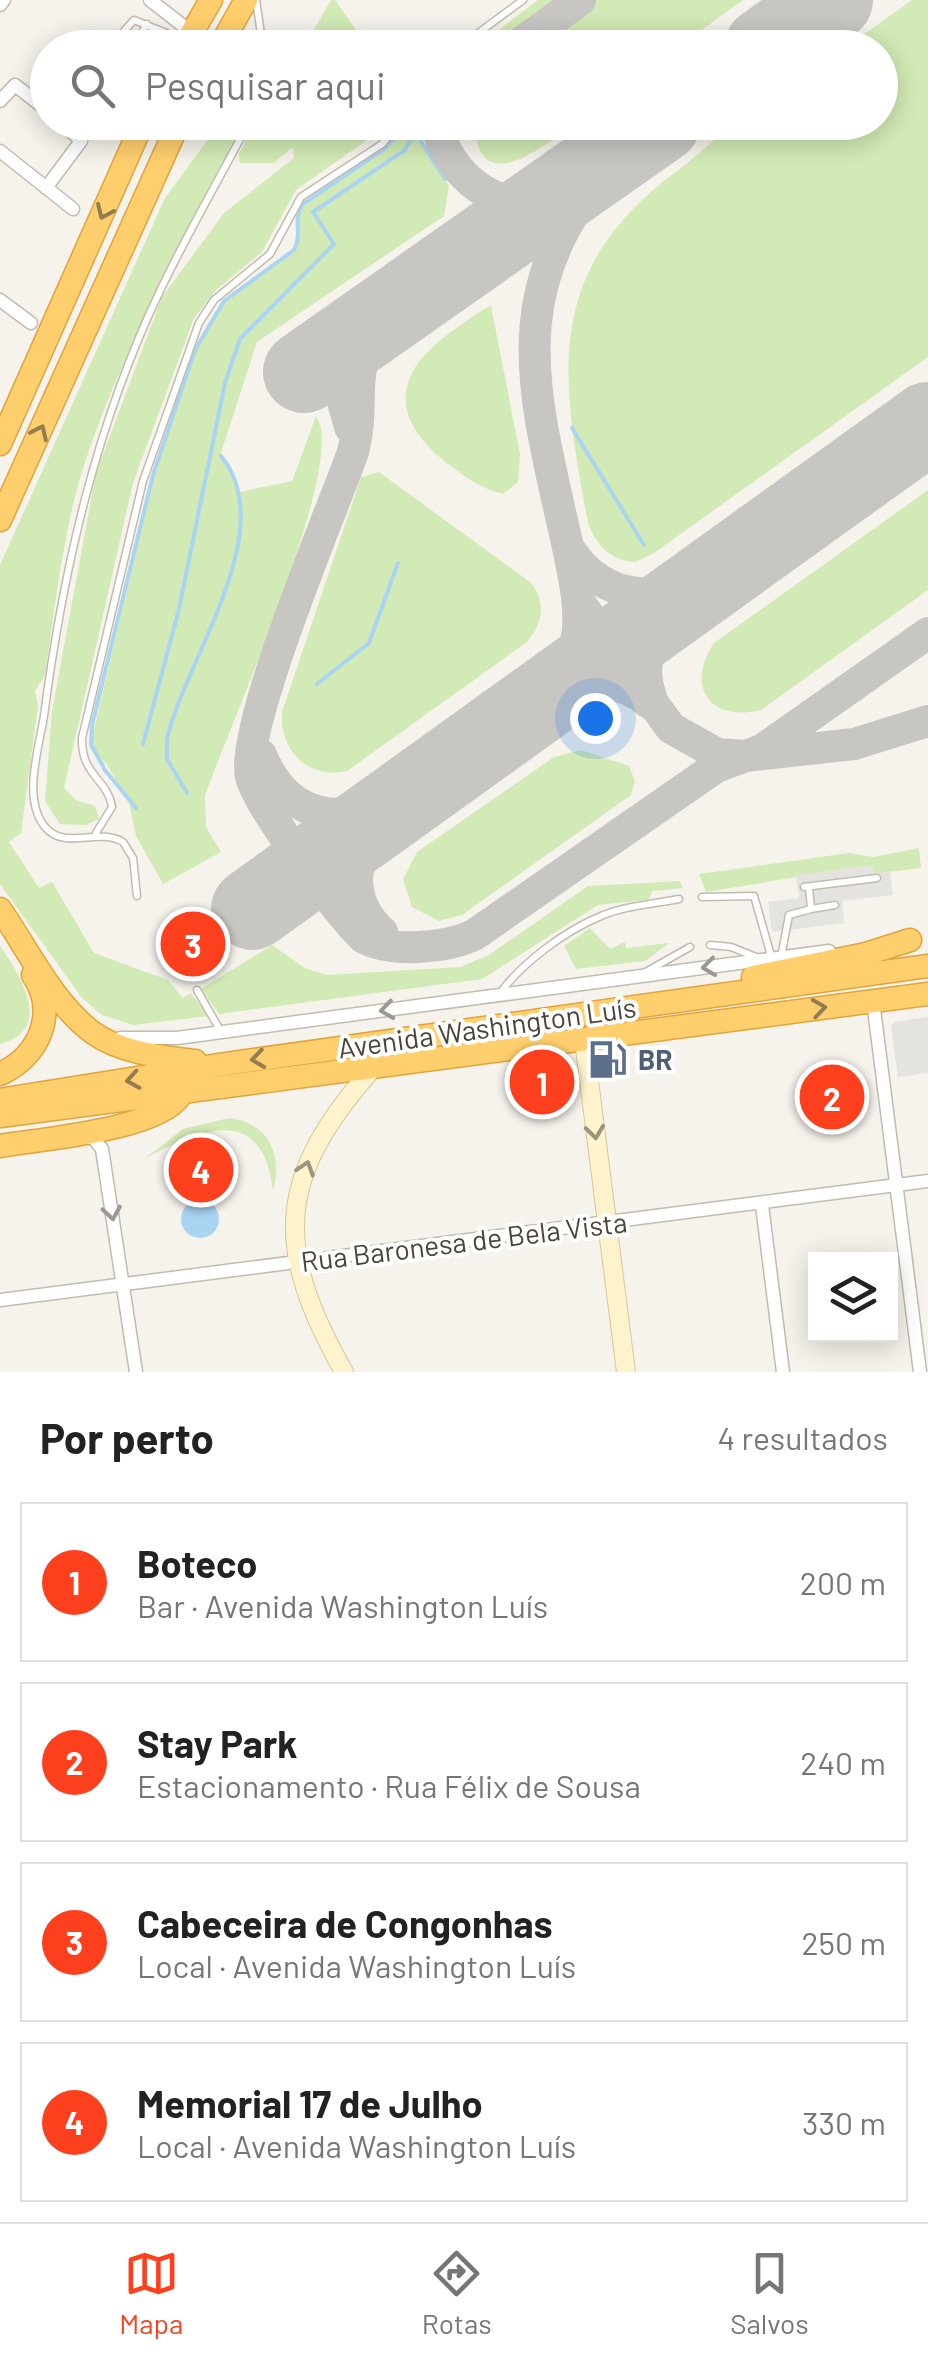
<!DOCTYPE html>
<html lang="pt">
<head>
<meta charset="utf-8">
<style>
	:root { --surface:#fff; --page:#f6f6f6; --text:#222; --muted:#767676; --line:#e0e0e0; --accent:#fc3f1d }
	body { margin:0; font-family:Barlow,sans-serif; background:var(--page); color:var(--text) }
	.controls { position:absolute; right:30px; bottom:30px; display:grid; overflow:hidden; border-radius:0px; box-shadow:0 5px 25px #0003 }
	.controls button { width:90px; height:90px; display:grid; place-items:center; padding:0; border:0; border-bottom:2px solid var(--line); background:var(--surface); color:var(--text); font:50px sans-serif }
	.you { position:absolute; left:595px; top:718px; width:35px; height:35px; margin:-25px; border:8px solid #fff; border-radius:50%; background:#1a73e8; box-shadow:0 0 0 15px #1a73e833 }
	.badge { display:grid; place-items:center; width:65px; height:65px; border-radius:50%; background:var(--accent); color:#fff; font-size:32px; font-weight:700 }
	.pin { position:absolute; translate:-50% -50%; border:5px solid #fff; box-shadow:0 2px 10px #0006 }
	.list { margin:0; padding:0; list-style:none }
	h2 { display:flex; justify-content:space-between; align-items:center; height:130px; margin:0; padding:0 40px; font-size:42px }
	h2 small { font-size:32px; font-weight:400; color:var(--muted) }
	.list li { display:grid; grid-template-columns:65px 1fr auto; gap:30px; align-items:center; box-sizing:border-box; height:160px; margin:0 20px 20px; padding:0 20px; border:2px solid var(--line); border-radius:0px }
	.list b { display:block; font-size:38px; white-space:nowrap }
	.list p { margin:0; font-size:32px; white-space:nowrap; color:var(--muted) }
	.list em { font-size:32px; font-style:normal; color:var(--muted) }
	.icon { flex:none; width:55px; height:55px; fill:none; stroke:currentColor; stroke-width:2; stroke-linecap:round; stroke-linejoin:round }
	.map { position:relative; flex:none; width:928px; height:1372px; overflow:hidden }
	.search { position:absolute; background:var(--surface); box-shadow:0 5px 25px #0003; left:30px; right:30px; top:30px; height:110px; display:flex; align-items:center; gap:25px; box-sizing:border-box; padding:0 35px; border-radius:55px; color:var(--muted); font-size:38px }
	.sheet { height:850px; background:var(--surface) }
	nav { display:flex; justify-content:space-around; align-items:center; box-sizing:border-box; height:140px; border-top:2px solid var(--line); background:var(--surface); font-size:28px; color:var(--muted) }
	nav a { display:grid; justify-items:center; gap:5px }
	nav .on { color:var(--accent) }
	.map>svg:first-child { display:block }
	.green { fill:#d2eab5 }
	.parking { fill:#e5e3e0 }
	.water { fill:#a9d4f2 }
	.lines { fill:none; stroke-linecap:round; stroke-linejoin:round }
	.stream { stroke:#a9d4f2; stroke-width:4 }
	.taxiway { stroke:#c8c6c3; stroke-width:32 }
	.runway { stroke:#c8c6c3; stroke-width:82 }
	.lane-casing { stroke:#c2bbae; stroke-width:9 }
	.street-casing { stroke:#c2bbae; stroke-width:15 }
	.secondary-casing { stroke:#d6c79b; stroke-width:20 }
	.highway-casing { stroke:#e0a43c; stroke-width:25 }
	.lane { stroke:#fff; stroke-width:6 }
	.street { stroke:#fff; stroke-width:12 }
	.secondary { stroke:#fff3cd; stroke-width:18 }
	.highway { stroke:#ffcf6e; stroke-width:22 }
	.oneway { stroke:#937c4e }
	.oneway2 { stroke:#9c9892 }
	.oneway3 { stroke:#9c937c }
	.labels { text-anchor:middle; stroke-width:8; stroke-linejoin:round; paint-order:stroke }
	.street-label { font-size:28px; fill:#4b4439; stroke:#fff }
	.service-label { font-size:28px; font-weight:bold; fill:#4e5e75; stroke:#fff; text-anchor:start }
</style>
</head>
<body>
<div class="map">
<svg width="928" height="1372" viewBox="0 0 928 1372">
	<rect width="100%" height="100%" fill="#f6f3ec"/>
	<path class="green" d="M331,0h4l33,47h-64z
		M538,0h27l-65,47h-24z
		M593,0h150l-65,47h-147z
		M912,0h16v357l-274,196 -19,9c-24,-1 -39,-17 -47,-39 -28,-150 -46,-254 93,-355 18,-13 41,-39 62,-45 19,-7 111,-1 137,-1v-74l-34,-1z
		M255,122l136,1 -95,67 -34,62 -46,38 -22,28 -61,165 -69,305 12,12 19,6 4,13 -13,6 -26,-1 -15,-23 7,-90 44,-238 66,-176 62,-84 70,-55 -1,-11 -19,16h-34l-1,-9z
		M220,123h25c-57,109 -119,218 -159,336 -23,69 -30,144 -41,216l-10,16 3,15 -17,127 -12,9 30,46 13,-6 42,71 74,27 15,18 8,-5 18,23 -76,9 -31,-10 -20,-17 -82,-114v-319l165,-367z
		M413,123l36,63 -5,30 -187,126 -36,111 19,39 52,-11 24,-65c34,44 -91,319 -111,380l1,31 15,25 -58,32 -27,-48 -7,-33 -23,-40 -11,-10 -3,-16 62,-261 42,-126 29,-48 69,-52c9,-15 -1,-31 10,-45l81,-56z
		M474,123v-1l102,1c-31,22 -98,79 -102,0z
		M491,306l29,148 -2,28 -15,12c-23,-6 -37,-16 -55,-30 -58,-45 -56,-90 3,-132 13,-9 26,-20 40,-26z
		M379,472l151,110c17,20 13,41 -3,60l-180,129c-38,9 -68,-20 -65,-59l79,-235z
		M928,490v100l-167,120c-52,13 -76,-25 -47,-67z
		M581,750l48,16 6,15 -4,14 -169,120 -23,6 -27,-14 -9,-28 14,-27 137,-95z
		M919,848l2,20 -48,6 -2,-9 -165,27 -7,-18 150,-21 24,4z
		M680,881l3,7 -30,3 -5,9 -50,5 -116,74 -263,35 -18,-25 71,-44 33,23 21,7 134,-8 29,-12 99,-69z
		M590,928l20,21 15,-7 1,6 43,-5 -24,18 -69,8 -12,-23z
		M0,946c20,28 55,84 0,98z
		M229,1118c40,5 54,37 44,73 -10,-89 -72,-62 -129,-32l39,-30z"/>
	<path class="parking" d="M872,865l2,9 16,-3 3,24 -51,6 2,22 -72,9 -4,-30 31,-4 -3,-23z
		M928,1017v56l-30,4 -7,-50 3,-5z
		M868,1082l2,19 -74,10 -2,-18z"/>
	<path class="water" d="M181 1219a19 19 0 1 1 38 0a19 19 0 1 1-38 0Z"/>
	<g class="lines">
		<path class="stream" d="M572,428l72,117
			M317,684l52,-41 29,-80
			M143,744l36,-135 46,-226 15,-44 94,-95 -21,-32 92,-62 10,-18 30,47
			M103,766l-12,-21 1,-20 61,-250 42,-125 29,-49 70,-51c9,-16 -2,-32 9,-46l81,-55 27,-27
			M104,769l32,39
			M187,793l-20,-34v-20c17,-77 115,-209 54,-283"/>
		<path class="taxiway" d="M818,10l7,-10
			M514,48l66,-48
			M436,122c10,53 66,98 119,75
			M388,316c-45,54 -20,76 -35,136 -21,59 -114,277 -102,325 8,30 89,139 113,161 28,15 82,10 110,-3l242,-168 46,-17 166,-117
			M318,363l24,35 8,29
			M568,547c-37,-165 -70,-263 56,-399
			M579,602l92,126 46,26 29,2 108,-12 74,-23
			M551,692c35,-11 68,-15 98,11
			M652,700c-15,-40 0,-68 27,-99
			M535,703c57,-48 46,-91 33,-156 31,49 73,52 126,43
			M261,755c28,68 82,69 142,43
			M379,815c-23,40 -36,82 3,117"/>
		<path class="runway" d="M765,48l67,-48
			M304,372l356,-250
			M252,909l676,-486"/>
		<defs>
			<path id="lane" d="M261,34l10,14
				M109,48l25,-28 47,19
				M133,48l14,-24
				M253,48l8,-14 -5,-34
				M458,48l65,-48
				M96,833l16,-26c-4,-28 -31,-31 -30,-69l61,-257 56,-158 15,-23 56,-46 31,-57 81,-53 19,-22
				M804,887l73,-9
				M809,887l2,22 24,-4
				M137,896l-4,-38 -10,-16c-25,-15 -58,9 -78,-15 -23,-28 -6,-79 -1,-111 19,-146 52,-292 116,-425 27,-57 60,-113 89,-169
				M702,897l52,-1 18,63
				M710,945l21,2 25,10
				M781,957l8,-42 22,-6
				M644,973l46,-26
				M197,990l23,40
				M500,993c23,-31 65,-62 101,-77 23,-10 53,-12 78,-17"/>
			<path id="street" d="M150,0l41,32
				M0,5l4,-5
				M0,101l15,-16 33,26
				M0,151l73,58
				M46,188l35,-47 -19,-19
				M0,300l31,23
				M873,1001l47,371
				M120,1038h57l652,-87
				M82,1136l12,3 8,10 34,223
				M762,1205l21,167
				M0,1300l928,-119"/>
			<path id="secondary" d="M584,1041l42,331
				M344,1372c-72,-127 -67,-196 30,-305"/>
			<path id="highway" d="M183,48l28,-48
				M219,48l27,-48
				M0,444l143,-322
				M0,520l179,-398
				M0,909c27,39 53,94 92,123 28,21 70,25 103,29
				M753,977l113,-23 44,-14
				M0,1074c40,-18 58,-62 33,-99
				M0,1100l218,-35 710,-99
				M0,1116l928,-122
				M0,1146c41,-7 157,-16 180,-50"/>
		</defs>
		<use href="#lane" class="lane-casing"/>
		<use href="#street" class="street-casing"/>
		<use href="#secondary" class="secondary-casing"/>
		<use href="#highway" class="highway-casing"/>
		<use href="#lane" class="lane"/>
		<use href="#street" class="street"/>
		<use href="#secondary" class="secondary"/>
		<use href="#highway" class="highway"/>
	</g>
	<defs><path id="oneway-chevron" d="M-2-3.5L2.5 0L-2 3.5" fill="none" stroke-width="1.6" stroke-linecap="round" stroke-linejoin="round" transform="scale(2.5)"/></defs>
	<g class="oneway">
		<use href="#oneway-chevron" transform="translate(104 212) rotate(114)"/>
		<use href="#oneway-chevron" transform="translate(40 432) rotate(-65)"/>
		<use href="#oneway-chevron" transform="translate(819 1008) rotate(-8)"/>
		<use href="#oneway-chevron" transform="translate(258 1059) rotate(172)"/>
		<use href="#oneway-chevron" transform="translate(133 1080) rotate(170)"/>
	</g>
	<g class="oneway2">
		<use href="#oneway-chevron" transform="translate(709 967) rotate(173)"/>
		<use href="#oneway-chevron" transform="translate(387 1010) rotate(172)"/>
		<use href="#oneway-chevron" transform="translate(112 1213) rotate(81)"/>
	</g>
	<g class="oneway3">
		<use href="#oneway-chevron" transform="translate(595 1132) rotate(83)"/>
		<use href="#oneway-chevron" transform="translate(306 1168) rotate(-72)"/>
	</g>
	<defs>
		<symbol id="fuel-bare" viewBox="-9 -9 18 18"><path d="M-5.5-6h7V0h2V4h1.3V-2.5L3-4.5l.8-.8L6-3V5H2.5V1h-1V6h-7ZM-4.2-4.7v3.2H.2V-4.7Z" fill="#5c6f8a" stroke="#fff" stroke-width="2.5" paint-order="stroke"/></symbol>
	</defs>
	<g fill-rule="evenodd">
		<use href="#fuel-bare" x="580" y="1032" width="55" height="55"/>
	</g>
	<g class="labels">
		<g class="street-label">
			<text transform="translate(487 1028) rotate(-8)" y="10">Avenida Washington Luís</text>
			<text transform="translate(464 1242) rotate(-7)" y="10">Rua Baronesa de Bela Vista</text>
		</g>
		<g class="service-label">
			<text x="638" y="1070">BR</text>
		</g>
	</g>
</svg>
<div class="controls">
<button><svg class="icon" aria-label="layers" viewBox="0 0 24 24"><path d="M12 4l9 5-9 5-9-5zM3 14l9 5 9-5"/></svg></button>
</div>
<div class="you"></div>
<div class="pin badge" style="left:542px;top:1082px">1</div>
<div class="pin badge" style="left:832px;top:1097px">2</div>
<div class="pin badge" style="left:193px;top:944px">3</div>
<div class="pin badge" style="left:201px;top:1170px">4</div>
<div class="search"><svg class="icon" aria-label="search" viewBox="0 0 24 24"><circle cx="10" cy="10" r="6"/><path d="M15 15l6 6"/></svg>Pesquisar aqui</div>
</div>
<section class="sheet">
<h2>Por perto<small>4 resultados</small></h2>
<ul class="list">
<li><span class="badge">1</span><div><b>Boteco</b><p>Bar · Avenida Washington Luís</p></div><em>200 m</em></li>
<li><span class="badge">2</span><div><b>Stay Park</b><p>Estacionamento · Rua Félix de Sousa</p></div><em>240 m</em></li>
<li><span class="badge">3</span><div><b>Cabeceira de Congonhas</b><p>Local · Avenida Washington Luís</p></div><em>250 m</em></li>
<li><span class="badge">4</span><div><b>Memorial 17 de Julho</b><p>Local · Avenida Washington Luís</p></div><em>330 m</em></li>
</ul>
</section>
<nav>
<a class="on"><svg class="icon" aria-label="map" viewBox="0 0 24 24"><path d="M3 6l6-2 6 2 6-2v14l-6 2-6-2-6 2zM9 4v14M15 6v14"/></svg>Mapa</a>
<a><svg class="icon" aria-label="directions" viewBox="0 0 24 24"><path d="M12 3l9 9-9 9-9-9zM9 14v-3h6M13 9l2 2-2 2"/></svg>Rotas</a>
<a><svg class="icon" aria-label="saved" viewBox="0 0 24 24"><path d="M7 4h10v16l-5-4-5 4z"/></svg>Salvos</a>
</nav>
</body>
</html>
